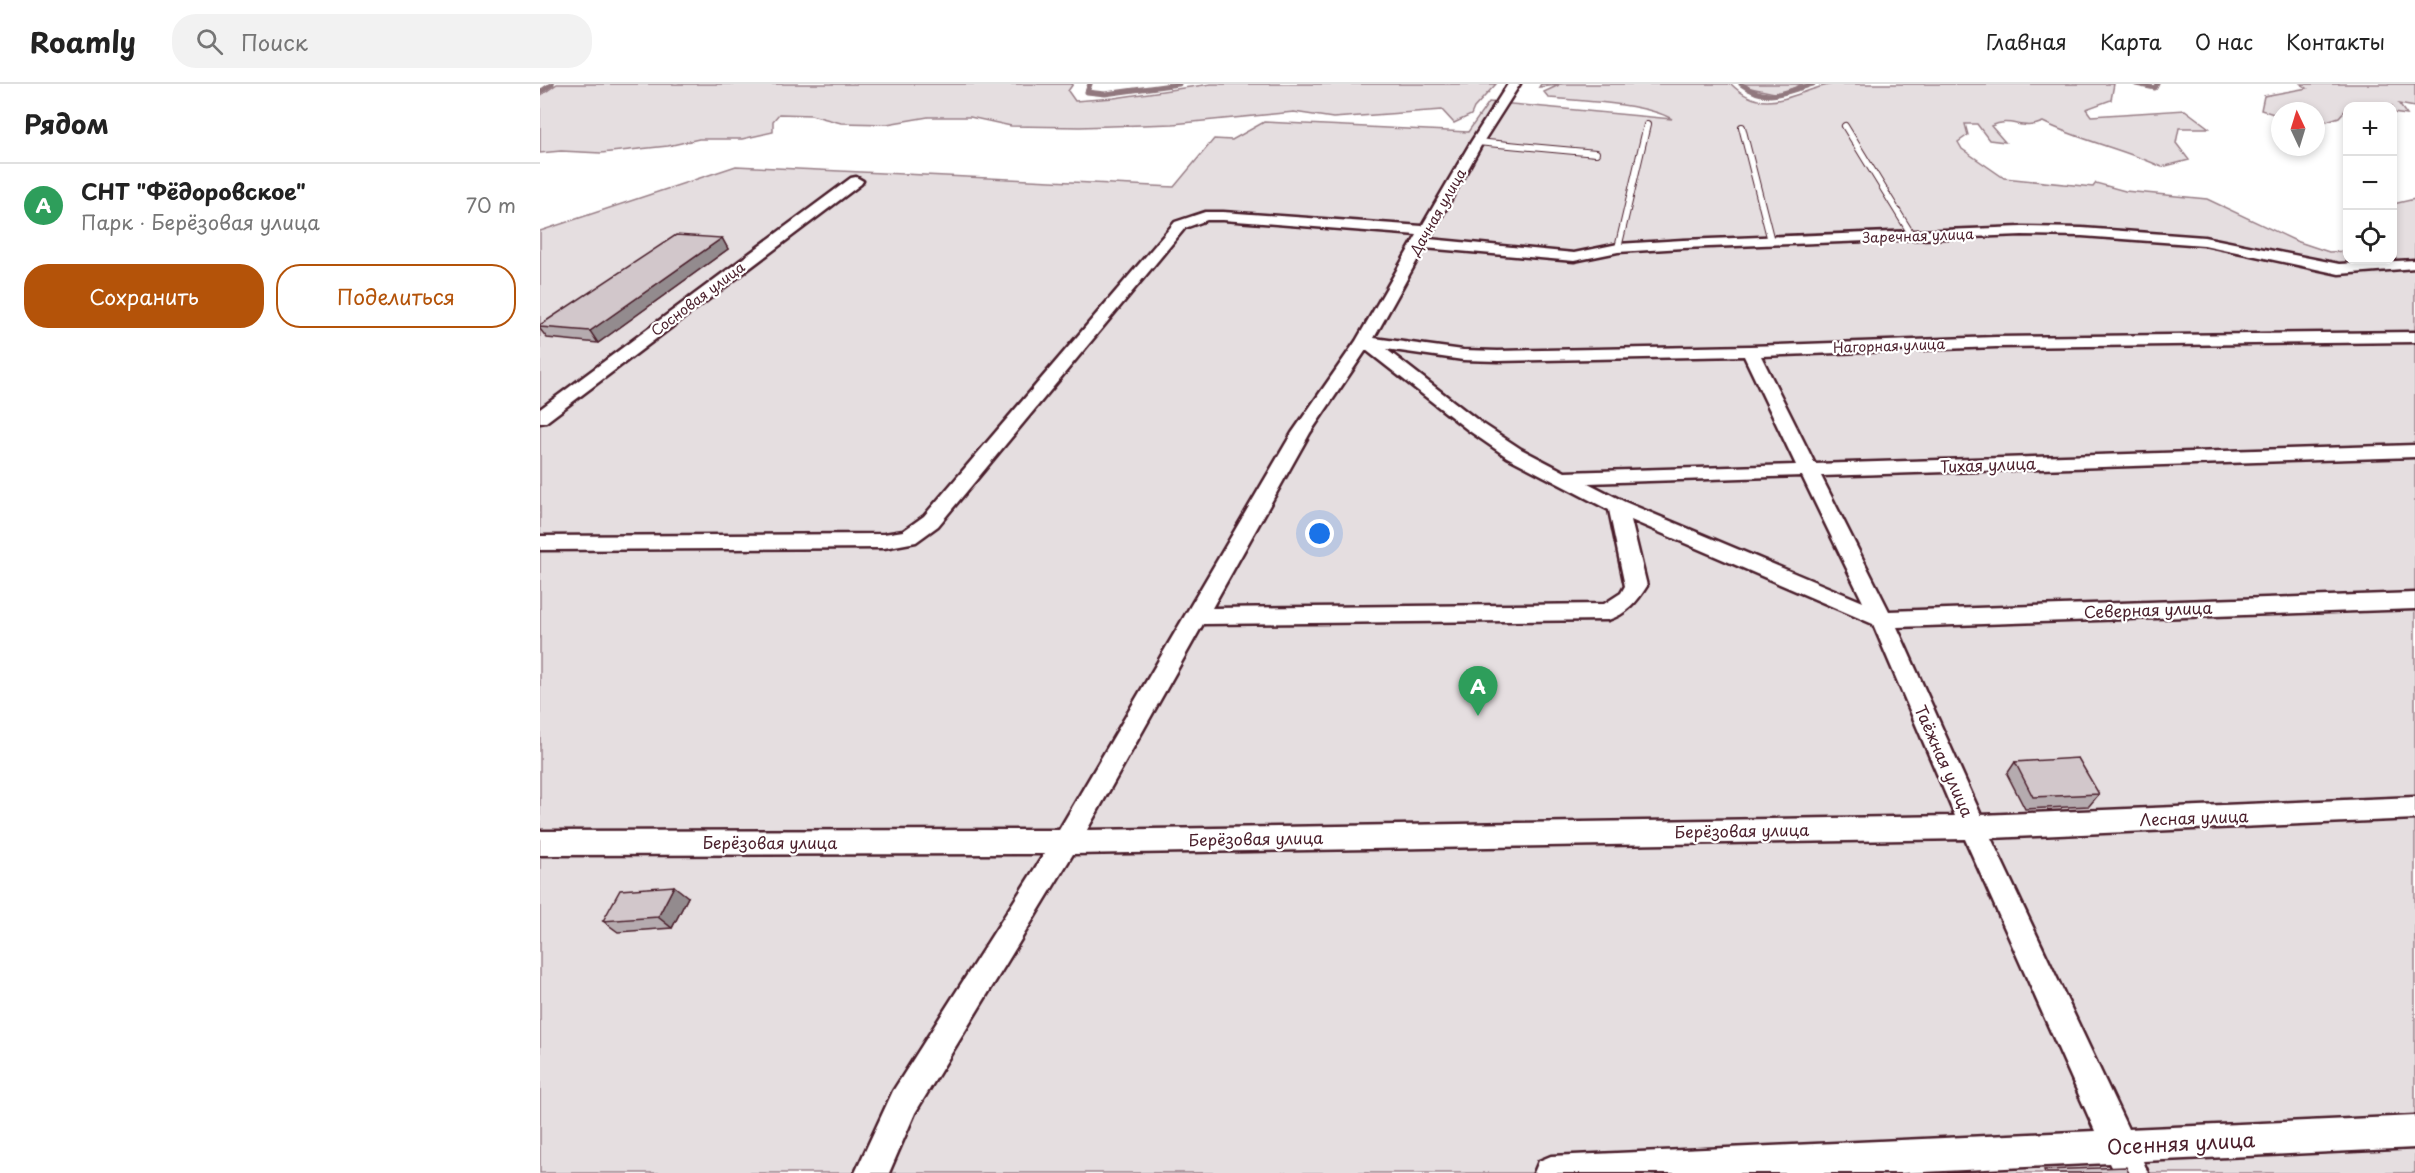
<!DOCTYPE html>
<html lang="ru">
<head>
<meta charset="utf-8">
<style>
	:root { --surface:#fff; --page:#f2f2f2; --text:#222; --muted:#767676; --line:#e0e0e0; --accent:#b45309 }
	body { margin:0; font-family:"Playpen Sans",sans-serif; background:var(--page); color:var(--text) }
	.controls { position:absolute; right:18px; top:18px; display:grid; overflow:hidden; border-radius:12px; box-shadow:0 3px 9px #0003 }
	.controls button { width:54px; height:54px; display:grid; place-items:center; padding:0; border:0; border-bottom:2px solid var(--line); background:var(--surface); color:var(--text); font:30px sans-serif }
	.compass { position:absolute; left:1731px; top:18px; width:54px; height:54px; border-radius:50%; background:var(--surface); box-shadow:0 3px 9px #0003; rotate:356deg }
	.you { position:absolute; left:780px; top:450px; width:21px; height:21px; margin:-15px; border:4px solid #fff; border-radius:50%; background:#1a73e8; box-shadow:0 0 0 9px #1a73e833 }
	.badge { display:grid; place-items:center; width:39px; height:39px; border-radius:50%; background:var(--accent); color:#fff; font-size:20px; font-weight:700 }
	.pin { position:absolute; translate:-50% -50px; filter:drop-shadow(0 2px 3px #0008) }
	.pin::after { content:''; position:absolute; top:32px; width:21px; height:18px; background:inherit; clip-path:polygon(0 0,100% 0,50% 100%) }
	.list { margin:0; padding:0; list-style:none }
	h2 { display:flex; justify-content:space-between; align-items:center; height:78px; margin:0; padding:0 24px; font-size:26px }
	h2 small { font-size:20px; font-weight:400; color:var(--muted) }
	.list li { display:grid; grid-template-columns:39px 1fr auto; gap:18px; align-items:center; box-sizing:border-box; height:84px; padding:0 24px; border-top:2px solid var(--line) }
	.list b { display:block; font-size:22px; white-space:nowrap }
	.list p { margin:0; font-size:20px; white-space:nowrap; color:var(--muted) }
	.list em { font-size:20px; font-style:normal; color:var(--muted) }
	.actions { display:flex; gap:12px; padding:18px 24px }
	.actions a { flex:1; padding:14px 0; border:2px solid var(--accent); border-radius:24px; text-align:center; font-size:21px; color:var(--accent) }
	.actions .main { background:var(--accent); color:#fff }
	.icon { flex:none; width:33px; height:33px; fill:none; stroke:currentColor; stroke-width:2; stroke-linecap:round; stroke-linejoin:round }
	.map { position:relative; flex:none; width:1875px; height:1089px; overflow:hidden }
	header { display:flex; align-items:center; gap:36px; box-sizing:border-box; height:84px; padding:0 30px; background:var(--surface); border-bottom:2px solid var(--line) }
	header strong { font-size:28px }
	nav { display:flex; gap:33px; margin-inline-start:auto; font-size:21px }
	.search { width:420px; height:54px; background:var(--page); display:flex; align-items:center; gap:15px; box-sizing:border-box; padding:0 21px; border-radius:24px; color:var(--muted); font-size:22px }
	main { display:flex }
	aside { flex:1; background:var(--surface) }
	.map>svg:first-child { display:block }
	.green { fill:#e5dee0; stroke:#987e86; stroke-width:1.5 }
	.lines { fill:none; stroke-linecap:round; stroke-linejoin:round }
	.stream { stroke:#91787e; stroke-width:5 }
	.service-casing { stroke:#4a1f2b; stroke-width:8 }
	.minor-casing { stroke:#4a1f2b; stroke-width:5 }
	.service { stroke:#fff; stroke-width:6 }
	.minor { fill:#fff; fill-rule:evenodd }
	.wall { fill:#b5abaf; stroke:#4a1f2b; stroke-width:1.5 }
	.shaded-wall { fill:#938b8e; stroke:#4a1f2b; stroke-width:1.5 }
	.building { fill:#d2c7cb; stroke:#4a1f2b; stroke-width:1.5 }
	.labels { text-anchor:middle; stroke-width:4.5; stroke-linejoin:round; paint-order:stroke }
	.far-street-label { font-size:14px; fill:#4a1f2b; stroke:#fff }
	.street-label { font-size:16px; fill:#4a1f2b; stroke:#fff }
	.near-street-label { font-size:20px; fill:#4a1f2b; stroke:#fff }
</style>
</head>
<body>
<header>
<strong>Roamly</strong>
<div class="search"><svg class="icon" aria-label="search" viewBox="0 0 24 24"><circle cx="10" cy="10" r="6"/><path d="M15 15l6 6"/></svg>Поиск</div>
<nav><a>Главная</a><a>Карта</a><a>О нас</a><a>Контакты</a></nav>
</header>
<main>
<aside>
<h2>Рядом<small></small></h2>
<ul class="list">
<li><span class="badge" style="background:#2e9e5b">A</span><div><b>СНТ &quot;Фёдоровское&quot;</b><p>Парк · Берёзовая улица</p></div><em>70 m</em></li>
</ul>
<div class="actions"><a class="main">Сохранить</a><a>Поделиться</a></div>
</aside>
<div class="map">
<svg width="1875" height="1089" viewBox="0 0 1875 1089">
	<rect width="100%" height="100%" fill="#fff"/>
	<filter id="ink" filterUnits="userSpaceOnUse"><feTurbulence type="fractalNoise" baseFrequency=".0167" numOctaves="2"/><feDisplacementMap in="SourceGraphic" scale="12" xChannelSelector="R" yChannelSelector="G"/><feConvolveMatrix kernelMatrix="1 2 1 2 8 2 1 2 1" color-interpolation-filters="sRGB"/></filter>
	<g filter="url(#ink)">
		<path class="green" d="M17,0h516l-5,7 7,10 39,-3 97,-14h285l-22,24 -3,7 -17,8 -12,-13 -109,8 -39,-6 -121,12 -93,3 -69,-1 -41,-9h-42l-41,7 -46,-1 -30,-8 -32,-1 -6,7v11l-31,7h-43l-31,7 -67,7 -40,-2 -21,2v-57z
			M1001,0h190c35,35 64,6 102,0h281l-3,16 -25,9 5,7 94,-6 24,18h-30l-3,15 13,17 -27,7c-38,-18 -81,-26 -119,-45 -22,10 -31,-6 -52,4l14,16 -16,-2 -12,-16h-12l3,11 -10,7 4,7 42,29 89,9 3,-4 29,8 82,8 89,42 33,11 18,-1 1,9h44l1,-56 22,-5v974h-1875v-942l196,-65 438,21 40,-48 18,1 32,-18 204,10 21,-30 183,17c-27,-16 -90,-18 -123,-21l-5,-6 15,-7 -20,2z
			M1204,0h59l-24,10 -33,-7z
			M1761,0h114v23l-16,-3 8,11 -14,-2 -1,-7h-43l-10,11 -18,6 -5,-6v-6h-4l-6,-7h-15l-2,7h-9v5l-19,-6 3,-14 43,-8z"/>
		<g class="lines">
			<path class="stream" d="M550,0l-3,8 18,2 74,-10
				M1201,0c27,20 43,8 72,0
				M1596,0l19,4 2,-4
				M0,8l12,-8"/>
			<defs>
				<path id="service" d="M1305,42l68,111
					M1202,43l29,114
					M937,58l119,11
					M1078,164l29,-123"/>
				<path id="minor" d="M968,0h12l-37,58 -54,97 145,14 44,-9 65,-4 339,-13 60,1 122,9 135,27 76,-4v8l-76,6 -135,-29 -122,-9 -60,-1 -339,13 -65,4 -44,9 -150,-13 -50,90 89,12 35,1 252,-5 246,-9 419,-5v10l-419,5 -235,9 54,108 600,-19v12l-594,19 68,135 526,-18v16l-518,18 84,188 434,-18v22l-424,19 137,291 287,-13v32l-272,13 5,12h-34l-5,-10 -206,10h-369l5,-12 12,-5 544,-25 -130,-292 -892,15 -158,259 -26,60h-34l38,-82 151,-237 -504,1v-24l519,-1 233,-397 64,-92 61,-106 -194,-15h-16l-22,8 -247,298 -22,16 -32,6 -344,2v-14l344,-2 19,-3 21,-15 251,-294 30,-10h18l199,14 49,-84zM846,265l77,11 35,1 246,-5 52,109 -231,7 -44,-23 -41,-27zM826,266l102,80 39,27 102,53 16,76 -4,7 -17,11 -392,4 98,-175zM1262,392l61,126 -238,-100 -37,-19zM1091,436l242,104 82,192 -868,14 116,-206 405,-4c19,-6 29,-18 39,-34z
					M316,93l7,4 -2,3 -315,238 -6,1v-14l311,-231z"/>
			</defs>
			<use href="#service" class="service-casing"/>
			<use href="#minor" class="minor-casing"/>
			<use href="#service" class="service"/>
			<use href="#minor" class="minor"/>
		</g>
		<path class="wall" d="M182,154l6,11 -130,94 -51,-5 -7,-9v-4z
			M1475,678l84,32 -10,12 -64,3 -18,-35z
			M148,813l-16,31 -54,4 -15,-11z"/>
		<path class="shaded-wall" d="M182,154l6,11 -130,94 -8,-12z
			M134,802l14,11 -16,31 -14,-11z"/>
		<path class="building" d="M136,151l46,3 -132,93 -50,-4v-2z
			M1538,674l21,36 -66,3 -18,-35z
			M134,802l-16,31 -55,4 17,-31z
			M1586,1083l3,6h-84l-1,-3z"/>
	</g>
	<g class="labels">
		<g class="far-street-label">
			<text transform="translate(898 128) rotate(-60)" y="5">Дачная улица</text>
			<text transform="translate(1378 152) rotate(-2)" y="5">Заречная улица</text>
			<text transform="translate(158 215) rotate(-37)" y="5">Сосновая улица</text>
			<text transform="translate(1349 262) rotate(-2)" y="5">Нагорная улица</text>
		</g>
		<g class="street-label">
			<text transform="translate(1448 381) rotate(-2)" y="6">Тихая улица</text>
			<text transform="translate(1608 526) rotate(-2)" y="6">Северная улица</text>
			<text transform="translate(1404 677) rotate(66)" y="6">Таёжная улица</text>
			<text transform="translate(1654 734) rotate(-2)" y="6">Лесная улица</text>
			<text transform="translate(1202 747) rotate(-1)" y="6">Берёзовая улица</text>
			<text transform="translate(716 755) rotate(-1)" y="6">Берёзовая улица</text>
			<text x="230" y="765">Берёзовая улица</text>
		</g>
		<g class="near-street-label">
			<text transform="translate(1641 1060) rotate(-3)" y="7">Осенняя улица</text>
		</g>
	</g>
</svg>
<div class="controls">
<button>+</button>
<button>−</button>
<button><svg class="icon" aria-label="locate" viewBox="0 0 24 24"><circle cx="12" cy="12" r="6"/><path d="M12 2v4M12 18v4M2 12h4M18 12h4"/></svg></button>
</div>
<svg class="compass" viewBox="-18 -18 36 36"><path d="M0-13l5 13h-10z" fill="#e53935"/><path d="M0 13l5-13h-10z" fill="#767676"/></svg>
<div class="you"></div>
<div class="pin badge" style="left:938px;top:632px;background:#2e9e5b">A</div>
</div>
</main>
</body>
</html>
